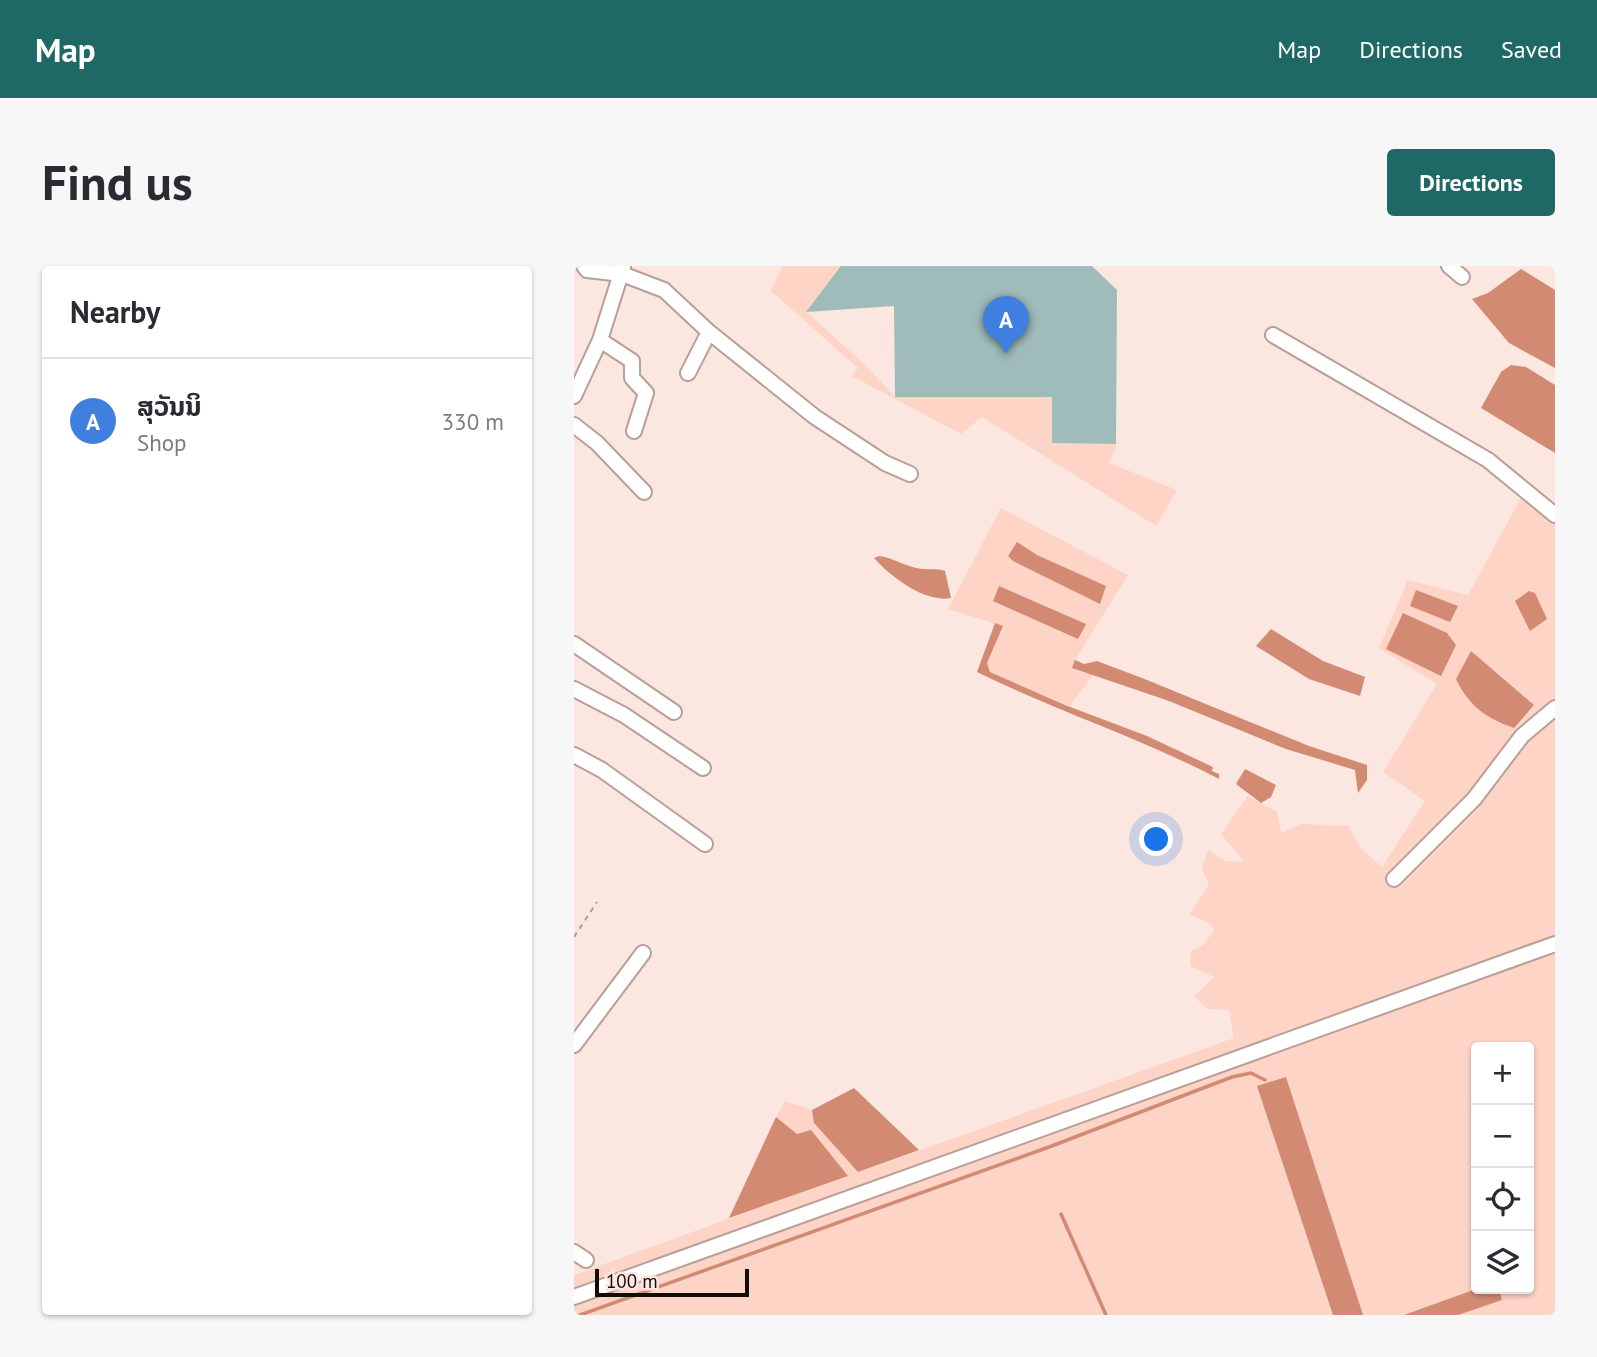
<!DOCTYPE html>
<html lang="en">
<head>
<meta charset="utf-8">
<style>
	:root { --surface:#fff; --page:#f7f7f7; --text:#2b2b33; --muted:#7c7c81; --line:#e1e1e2; --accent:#1e6966 }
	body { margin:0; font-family:"PT Sans","Noto Sans Lao",sans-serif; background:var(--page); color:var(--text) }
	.controls { position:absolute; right:21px; bottom:21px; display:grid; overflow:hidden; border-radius:7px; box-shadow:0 2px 5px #0004 }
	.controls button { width:63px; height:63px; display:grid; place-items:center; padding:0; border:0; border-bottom:2px solid var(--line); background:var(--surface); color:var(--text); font:35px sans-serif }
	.scale { position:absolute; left:21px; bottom:18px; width:154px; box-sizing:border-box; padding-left:7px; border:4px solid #140c09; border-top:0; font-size:19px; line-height:24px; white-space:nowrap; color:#140c09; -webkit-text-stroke:5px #fce6e0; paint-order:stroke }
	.you { position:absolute; left:583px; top:574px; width:24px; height:24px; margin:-18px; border:5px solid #fff; border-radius:50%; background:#1a73e8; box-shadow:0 0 0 10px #1a73e833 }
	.badge { display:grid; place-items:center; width:46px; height:46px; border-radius:50%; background:var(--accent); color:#fff; font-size:23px; font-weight:700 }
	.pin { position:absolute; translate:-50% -58px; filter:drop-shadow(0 2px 4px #0008) }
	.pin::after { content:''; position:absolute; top:37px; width:24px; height:21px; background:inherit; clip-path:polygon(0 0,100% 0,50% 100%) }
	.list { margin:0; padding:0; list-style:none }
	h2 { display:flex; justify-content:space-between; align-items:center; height:91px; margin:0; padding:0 28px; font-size:30px }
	h2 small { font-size:23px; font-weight:400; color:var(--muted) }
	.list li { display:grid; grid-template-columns:46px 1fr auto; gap:21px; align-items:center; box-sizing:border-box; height:126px; padding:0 28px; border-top:2px solid var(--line) }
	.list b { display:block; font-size:26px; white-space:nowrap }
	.list p { margin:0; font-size:23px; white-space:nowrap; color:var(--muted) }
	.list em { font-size:23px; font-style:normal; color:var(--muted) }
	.icon { flex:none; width:38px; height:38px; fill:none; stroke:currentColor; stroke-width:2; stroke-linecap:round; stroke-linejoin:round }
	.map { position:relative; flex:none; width:981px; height:1049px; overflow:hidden; border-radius:7px }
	header { display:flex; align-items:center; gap:42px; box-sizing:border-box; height:98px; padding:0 35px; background:var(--accent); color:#fff }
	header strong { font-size:33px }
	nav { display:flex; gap:38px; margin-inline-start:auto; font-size:24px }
	.intro { display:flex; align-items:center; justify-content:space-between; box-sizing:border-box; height:168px; padding:0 42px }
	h1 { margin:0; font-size:49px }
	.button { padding:18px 32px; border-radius:7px; background:var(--accent); color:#fff; font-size:24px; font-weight:700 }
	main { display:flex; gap:42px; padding:0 42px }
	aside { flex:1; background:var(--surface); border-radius:7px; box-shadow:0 2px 5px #0004 }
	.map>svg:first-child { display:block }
	.green { fill:#fdd4c6; fill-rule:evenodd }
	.water { fill:#d28a72 }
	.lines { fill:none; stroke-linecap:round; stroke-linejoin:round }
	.stream { stroke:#d28a72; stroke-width:3.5 }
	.building { fill:#9fbcba }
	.minor-casing { stroke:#b89f97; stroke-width:18 }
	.path { stroke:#ab9a95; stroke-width:2; stroke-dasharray:5 5; stroke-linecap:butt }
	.minor { stroke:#fff; stroke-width:14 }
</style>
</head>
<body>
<header>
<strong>Map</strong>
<nav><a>Map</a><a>Directions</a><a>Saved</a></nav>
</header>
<div class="intro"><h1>Find us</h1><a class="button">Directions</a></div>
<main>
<aside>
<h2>Nearby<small></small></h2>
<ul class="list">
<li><span class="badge" style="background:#3f7fe0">A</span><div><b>ສຸວັນນິ</b><p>Shop</p></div><em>330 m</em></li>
</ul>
</aside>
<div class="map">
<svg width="981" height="1049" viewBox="0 0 981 1049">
	<rect width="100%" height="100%" fill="#fce6e0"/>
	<path class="green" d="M208,0h59l-34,46 59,54 29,31h157v46l65,1 -8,19 68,27 -21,36 -174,-109 -21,17 -109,-58 6,-8 -87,-77z
		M948,230l33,28v791h-981v-40l273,-99 -36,-45 -14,3 -21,-17 9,-16 27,9 2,13 45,49 375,-134 -5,-28 -22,-1 -13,-13 20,-19 -24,-11 1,-15 11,-5 13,-16 -5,-6 -21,-10 20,-29 -7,-17 6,-18 17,11 19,1 -23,-28 27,-38 29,16 4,21 20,-9 48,2 11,22 22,19 43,-66 -42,-29 54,-88 -58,-36 29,-68 60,15zM902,781h53v242h-53z
		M427,242l127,67 -53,85 6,12 13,2 -24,32 -80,-34 -3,-9 16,-37 -55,-17z"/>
	<path class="water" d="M947,3l34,21v78l-46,-25 -37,-44 16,-6z
		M937,99l15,2 29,18v68l-74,-45 20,-36z
		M443,276l20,13 69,31 -6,18 -87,-43 -5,-5z
		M305,290c16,2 28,12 44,13 9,1 13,-1 22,2l6,27c-26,5 -60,-21 -77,-40z
		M425,320l87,38 -8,15 -85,-38z
		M842,324l42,16 -8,16 -40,-16z
		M955,325l6,2 12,26 -17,12 -15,-30z
		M829,347l44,20 9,12 -15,31 -55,-27z
		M421,357l8,3 -16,37 3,9 75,33 82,31 66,31 -1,4 7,3v5c-78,-41 -163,-68 -242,-107z
		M697,363l52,32 42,16 -5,19 -51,-17 -53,-33z
		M897,385l63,54 -20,23c-28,-10 -45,-22 -58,-49z
		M501,394l9,4 13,-3 45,17 167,68 58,19v15l-9,13 -3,-23 -69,-21 -117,-48 -97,-33z
		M671,503l31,16 -5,12 -10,6 -25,-19z
		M712,811l77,238h-30l-76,-229z
		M280,822l65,62 -61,22 -44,-49 -2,-13z
		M202,851l21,17 14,-4 37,46 -119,42z
		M902,1023h35l-11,4 2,7 -44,15h-54z"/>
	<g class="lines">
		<path class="stream" d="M487,948l45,101
			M6,1049l469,-168 183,-70 19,-4 14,7"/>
	</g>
	<path class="building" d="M267,0h251l25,24 -1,154 -64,-1v-46h-157l-1,-91 -88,6z"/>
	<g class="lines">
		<defs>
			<path id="minor" d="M10,0l3,4 35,4 42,16 45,42 106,85 70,46 25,11
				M875,0l13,11
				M699,69l215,125 67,55
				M26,74l32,21v17l14,15 -12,38
				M114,107l21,-41
				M0,130l26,-56 23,-73
				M0,159l23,18 47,49
				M0,378l100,68
				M0,423l50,26 79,53
				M0,489l28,15 103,74
				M820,613l80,-80 48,-63 33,-28
				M0,779l69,-92
				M0,986l12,8
				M0,1031l981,-353"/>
		</defs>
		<use href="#minor" class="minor-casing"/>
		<path class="path" d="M0,671l23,-35"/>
		<use href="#minor" class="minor"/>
	</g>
</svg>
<div class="controls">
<button>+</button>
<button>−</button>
<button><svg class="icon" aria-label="locate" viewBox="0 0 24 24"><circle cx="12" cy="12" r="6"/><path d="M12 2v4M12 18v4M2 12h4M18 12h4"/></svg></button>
<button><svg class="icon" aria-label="layers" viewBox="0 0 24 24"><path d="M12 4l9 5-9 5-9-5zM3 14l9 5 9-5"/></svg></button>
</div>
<div class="scale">100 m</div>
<div class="you"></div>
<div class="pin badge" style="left:432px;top:88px;background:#3f7fe0">A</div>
</div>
</main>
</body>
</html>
